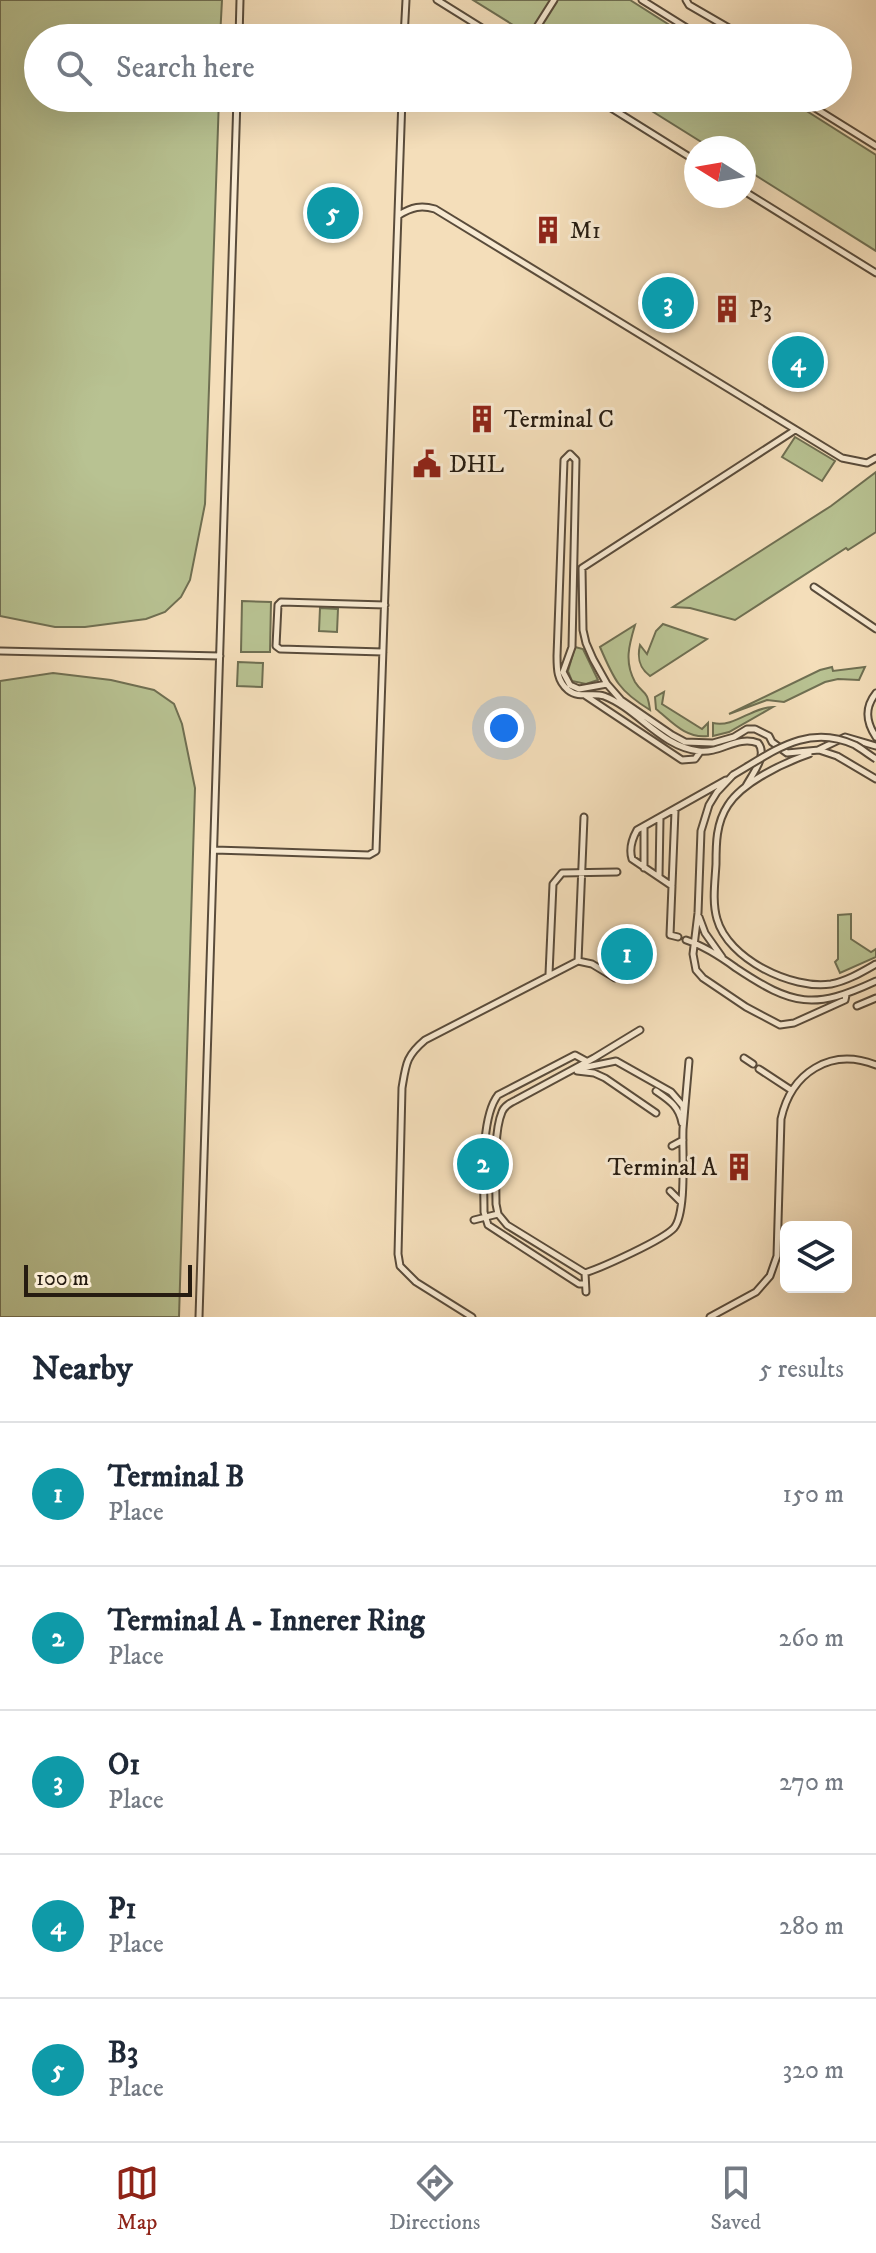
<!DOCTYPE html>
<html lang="en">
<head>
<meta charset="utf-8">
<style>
	:root { --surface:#fff; --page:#f6f6f7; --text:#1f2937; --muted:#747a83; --line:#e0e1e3; --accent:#8f2418 }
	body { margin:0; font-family:"IM FELL DW Pica",serif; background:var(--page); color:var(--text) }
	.controls { position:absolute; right:24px; bottom:24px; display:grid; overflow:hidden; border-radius:12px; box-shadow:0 8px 32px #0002 }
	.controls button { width:72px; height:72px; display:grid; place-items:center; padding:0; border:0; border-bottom:2px solid var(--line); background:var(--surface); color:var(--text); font:40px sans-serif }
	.compass { position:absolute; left:684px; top:136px; width:72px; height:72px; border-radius:50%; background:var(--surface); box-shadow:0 8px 32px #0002; rotate:281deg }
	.scale { position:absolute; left:24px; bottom:20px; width:168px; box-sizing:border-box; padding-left:8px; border:4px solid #261c11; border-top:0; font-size:22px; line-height:28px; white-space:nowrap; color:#261c11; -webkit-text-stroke:6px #f8ead2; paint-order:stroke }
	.you { position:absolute; left:504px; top:728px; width:28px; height:28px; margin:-20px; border:6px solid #fff; border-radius:50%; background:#1a73e8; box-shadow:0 0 0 12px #1a73e833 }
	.badge { display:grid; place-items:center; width:52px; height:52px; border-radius:50%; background:var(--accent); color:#fff; font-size:26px; font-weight:700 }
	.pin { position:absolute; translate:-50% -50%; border:4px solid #fff; box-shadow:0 2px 8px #0006 }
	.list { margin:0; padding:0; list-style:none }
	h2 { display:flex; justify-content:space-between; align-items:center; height:104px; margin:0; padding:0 32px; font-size:34px }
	h2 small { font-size:26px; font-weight:400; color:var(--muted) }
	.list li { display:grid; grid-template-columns:52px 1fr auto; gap:24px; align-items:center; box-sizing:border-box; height:144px; padding:0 32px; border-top:2px solid var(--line) }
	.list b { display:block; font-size:30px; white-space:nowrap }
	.list p { margin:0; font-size:26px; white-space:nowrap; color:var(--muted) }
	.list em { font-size:26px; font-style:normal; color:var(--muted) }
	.icon { flex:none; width:44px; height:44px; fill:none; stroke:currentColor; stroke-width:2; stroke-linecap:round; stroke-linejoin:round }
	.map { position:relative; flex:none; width:876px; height:1317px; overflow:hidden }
	.search { position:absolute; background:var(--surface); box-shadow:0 8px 32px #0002; left:24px; right:24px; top:24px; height:88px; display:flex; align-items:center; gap:20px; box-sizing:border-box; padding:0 28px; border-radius:44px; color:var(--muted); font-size:30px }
	.sheet { height:824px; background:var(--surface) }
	nav { display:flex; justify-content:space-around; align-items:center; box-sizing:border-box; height:112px; border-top:2px solid var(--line); background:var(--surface); font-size:22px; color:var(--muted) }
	nav a { display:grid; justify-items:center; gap:4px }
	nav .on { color:var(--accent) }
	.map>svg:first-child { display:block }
	.green { fill:#b8c292; stroke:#6f6f52; stroke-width:2 }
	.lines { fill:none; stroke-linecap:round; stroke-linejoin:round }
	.service-casing { stroke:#5a4c3b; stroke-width:9 }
	.service { stroke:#f8ead2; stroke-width:5 }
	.service-bridge-casing { stroke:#5a4c3b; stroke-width:9; stroke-linecap:butt }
	.service-bridge { stroke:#f8ead2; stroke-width:5 }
	.labels { text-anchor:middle; stroke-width:6; stroke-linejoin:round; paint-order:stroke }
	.poi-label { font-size:24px; fill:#261c11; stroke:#f8ead2; text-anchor:start }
</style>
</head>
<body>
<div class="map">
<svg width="876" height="1317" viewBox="0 0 876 1317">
	<rect width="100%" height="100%" fill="#f4deba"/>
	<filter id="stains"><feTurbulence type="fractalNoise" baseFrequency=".0025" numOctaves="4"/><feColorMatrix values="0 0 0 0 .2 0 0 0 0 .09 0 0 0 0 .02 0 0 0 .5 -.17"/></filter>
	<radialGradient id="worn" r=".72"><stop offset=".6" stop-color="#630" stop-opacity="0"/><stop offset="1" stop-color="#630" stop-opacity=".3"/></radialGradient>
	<path class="green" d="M0,0h222l-2,38h-182v60h181l-14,406 -15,76 -9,17 -16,15 -19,7 -61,8h-30l-55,-11z
		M473,0h157l60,38h-156z
		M631,98h155l90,57v96l-132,-83v-20h-33z
		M795,437l40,24 -13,20 -40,-24z
		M876,472v60l-28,18 -2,-2 -111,72 -45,-12 -17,-1 158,-101z
		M242,601l29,1 -1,50h-29z
		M320,608l18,1 -1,23 -18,-1z
		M663,624l44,15 -57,37c-11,-8 -13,-18 -10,-31l7,9 9,-23z
		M635,625c-6,20 -11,37 0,57 9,14 12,6 15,28 -31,-19 -36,-30 -50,-63z
		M575,647l8,2 15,31 -12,4 -14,-3 -4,-10z
		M238,662l25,1 -1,24 -25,-1z
		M832,667l1,4 32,-4 -6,13 -21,-1 -13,3 -41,20 -17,-2 -38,14 91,-44z
		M53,673l58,7 43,10 20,14 8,20 13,64 -16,529h-179v-636z
		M664,692l-2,12 40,25 6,-6v13c-22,3 -36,-14 -52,-27l-1,-12z
		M773,707l-44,25 -16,4v-13c21,5 39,-16 60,-16z
		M851,914v25l20,13 5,-3v8l-36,16 -5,-11 3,-3v-44z"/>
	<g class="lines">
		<defs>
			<path id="service" d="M437,0l61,38
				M642,0l61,38
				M686,0l3,5 57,33
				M239,38l1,-38
				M404,38l2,-38
				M530,38l24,-38
				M595,98l101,63
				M799,98l77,48
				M744,191l132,82
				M399,215c13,-8 22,-10 36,-6l407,249 25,5 9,-5
				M795,430l-213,138 1,62 3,13 7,16 14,25 14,16 51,35 13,7 28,1 21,-6 13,-8h8l14,7 3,6 15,11 32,-3 18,6 39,23
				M814,587l62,42
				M0,651l220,5
				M383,652l-103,-3 -4,-3 2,-41 3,-3 104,3
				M607,684l-28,5 -9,-4 -7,-13 9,-25 4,-187 -6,-6 -6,6 -7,196c0,13 0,25 11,34 11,9 24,2 36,6 34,13 57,51 95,55 21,3 38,-16 59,-8 10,12 -5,30 -12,43
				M876,693c-12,15 -10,29 0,44
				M586,696l96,64 13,-1 5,-7
				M818,750l27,-13 31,9
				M809,754c-26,9 -66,28 -81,51 -12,18 -12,39 -12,59 -1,18 -4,38 1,55 11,40 75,71 114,65 16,-3 31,-12 45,-20
				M733,775l-16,17 -8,13 -8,26 -3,82 -5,41 3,16 7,8 43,29 34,18 14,-2 51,-23 1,-5
				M644,826v42
				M214,850l155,5 7,-4 26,-753
				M659,877l1,-59
				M672,885l3,-74
				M699,917l6,16 17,24
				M678,937l-8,-2 2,-49 -40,-27c-3,-10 0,-20 5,-29l89,-50
				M686,940c18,6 35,17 50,28 57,38 78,42 140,13
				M578,961l14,3 23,14
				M549,974l4,-90 9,-11 55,-1
				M857,1006l19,-8
				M640,1030l-46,28 -78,42c-6,3 -12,6 -14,12 -9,21 -6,68 -6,92l2,10 9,11 78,48c18,-6 78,-33 89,-45 13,-16 8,-77 9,-99 2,-23 4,-46 6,-68
				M744,1058l9,6
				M577,1069l39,-8 55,31 12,14v5
				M759,1069l32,21
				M577,1071l17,2 11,5 51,35
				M656,1091c13,9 23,15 26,32
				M672,1146l11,-6
				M670,1191l11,11
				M474,1220l24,-6
				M585,1273l1,19
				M585,1284h-6l-91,-59 -4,-13c0,-31 -4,-94 14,-117l77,-40 11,6
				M199,1317l38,-1219
				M472,1317l-56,-35 -16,-16 -2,-12 4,-166c4,-24 4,-32 23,-48l153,-79 6,-144
				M710,1317l46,-25 14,-16 7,-20 4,-137c10,-46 49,-72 95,-54"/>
		</defs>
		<use href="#service" class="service-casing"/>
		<use href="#service" class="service"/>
		<defs>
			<path id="service-bridge" d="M733,775c40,-23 74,-52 122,-30 7,4 14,10 21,14"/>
		</defs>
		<use href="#service-bridge" class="service-bridge-casing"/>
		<use href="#service-bridge" class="service-bridge"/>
	</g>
	<defs>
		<symbol id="building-bare" viewBox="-9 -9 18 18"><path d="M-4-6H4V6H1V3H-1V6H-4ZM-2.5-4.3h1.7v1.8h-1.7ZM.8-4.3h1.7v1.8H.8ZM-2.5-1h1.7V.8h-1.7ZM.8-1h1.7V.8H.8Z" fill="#8f2418" stroke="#f8ead2" stroke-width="2.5" paint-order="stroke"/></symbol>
		<symbol id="civic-bare" viewBox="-9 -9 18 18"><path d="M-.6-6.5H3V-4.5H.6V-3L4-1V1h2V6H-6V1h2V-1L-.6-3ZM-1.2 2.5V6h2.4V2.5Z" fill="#8f2418" stroke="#f8ead2" stroke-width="2.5" paint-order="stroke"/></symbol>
	</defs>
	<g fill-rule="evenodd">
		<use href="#building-bare" x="528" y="210" width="40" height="40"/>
		<use href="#building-bare" x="707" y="289" width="40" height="40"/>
		<use href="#building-bare" x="462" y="399" width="40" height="40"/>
		<use href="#civic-bare" x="407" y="444" width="40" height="40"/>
		<use href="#building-bare" x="719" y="1147" width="40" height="40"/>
	</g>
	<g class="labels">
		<g class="poi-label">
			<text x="570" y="238">M1</text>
			<text x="749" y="317">P3</text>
			<text x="504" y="427">Terminal C</text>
			<text x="449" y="472">DHL</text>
			<text x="717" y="1175" text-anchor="end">Terminal A</text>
		</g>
	</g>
	<rect width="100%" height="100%" filter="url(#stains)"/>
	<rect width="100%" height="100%" fill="url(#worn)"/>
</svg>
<div class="controls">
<button><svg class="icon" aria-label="layers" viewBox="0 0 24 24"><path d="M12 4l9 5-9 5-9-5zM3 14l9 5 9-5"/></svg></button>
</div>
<svg class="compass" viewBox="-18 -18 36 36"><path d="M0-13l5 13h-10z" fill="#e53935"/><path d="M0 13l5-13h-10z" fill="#747a83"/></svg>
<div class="scale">100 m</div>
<div class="you"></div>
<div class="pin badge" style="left:627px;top:954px;background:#0f9aa8">1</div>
<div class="pin badge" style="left:483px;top:1164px;background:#0f9aa8">2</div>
<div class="pin badge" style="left:668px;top:303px;background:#0f9aa8">3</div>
<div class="pin badge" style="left:798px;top:362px;background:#0f9aa8">4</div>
<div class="pin badge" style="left:333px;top:213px;background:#0f9aa8">5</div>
<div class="search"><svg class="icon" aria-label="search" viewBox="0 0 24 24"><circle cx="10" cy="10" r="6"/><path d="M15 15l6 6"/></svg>Search here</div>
</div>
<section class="sheet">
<h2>Nearby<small>5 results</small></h2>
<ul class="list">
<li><span class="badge" style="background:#0f9aa8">1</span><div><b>Terminal B</b><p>Place</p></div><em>150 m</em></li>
<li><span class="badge" style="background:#0f9aa8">2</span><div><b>Terminal A - Innerer Ring</b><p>Place</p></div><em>260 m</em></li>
<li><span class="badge" style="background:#0f9aa8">3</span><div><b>O1</b><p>Place</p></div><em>270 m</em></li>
<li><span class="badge" style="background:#0f9aa8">4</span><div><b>P1</b><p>Place</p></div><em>280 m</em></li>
<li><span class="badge" style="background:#0f9aa8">5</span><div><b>B3</b><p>Place</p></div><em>320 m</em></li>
</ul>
</section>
<nav>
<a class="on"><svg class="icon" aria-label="map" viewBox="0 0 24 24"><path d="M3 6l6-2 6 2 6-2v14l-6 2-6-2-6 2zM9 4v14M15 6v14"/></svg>Map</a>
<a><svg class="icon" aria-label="directions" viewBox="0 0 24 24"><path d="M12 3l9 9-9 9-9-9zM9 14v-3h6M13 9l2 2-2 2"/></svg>Directions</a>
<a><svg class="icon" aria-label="saved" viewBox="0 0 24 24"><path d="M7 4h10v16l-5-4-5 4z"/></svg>Saved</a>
</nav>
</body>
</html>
